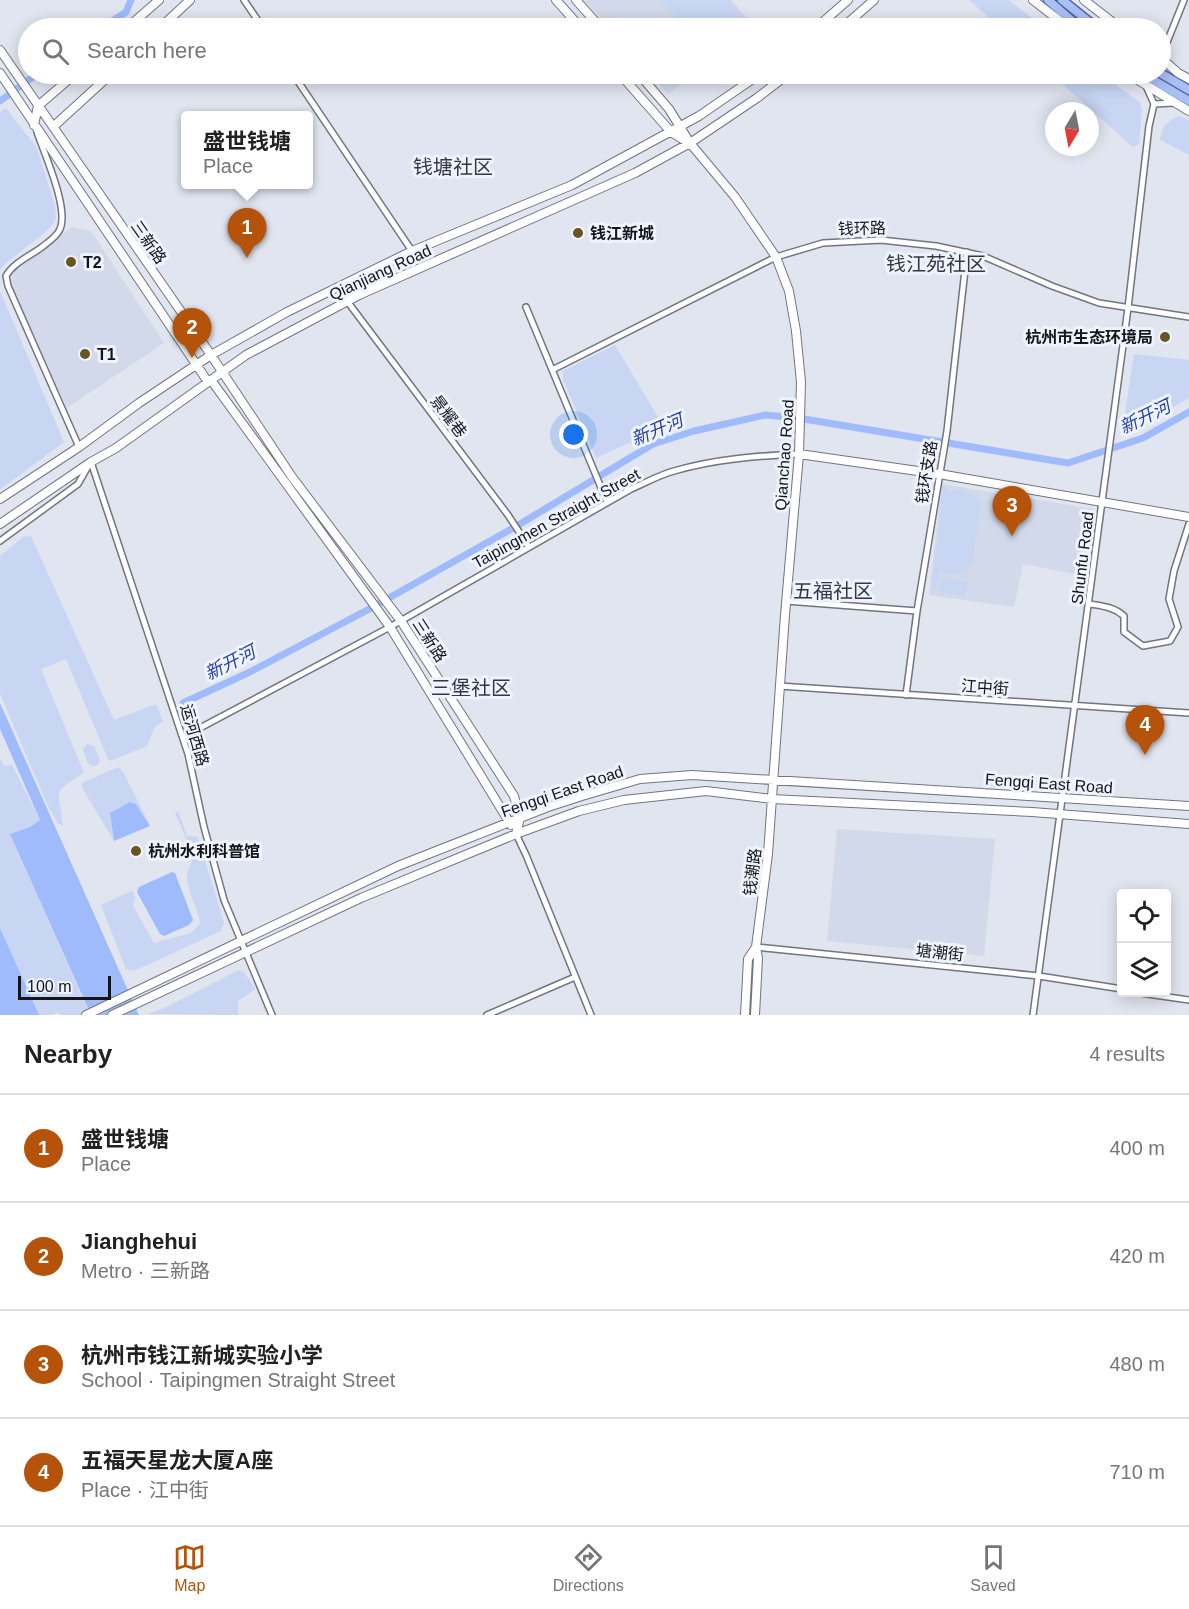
<!DOCTYPE html>
<html lang="en">
<head>
<meta charset="utf-8">
<style>
	:root { --surface:#fff; --page:#f6f6f6; --text:#222; --muted:#767676; --line:#e0e0e0; --accent:#b45309 }
	body { margin:0; font-family:Helvetica,"Noto Sans SC",sans-serif; background:var(--page); color:var(--text) }
	.controls { position:absolute; right:18px; bottom:18px; display:grid; overflow:hidden; border-radius:6px; box-shadow:0 3px 15px #0003 }
	.controls button { width:54px; height:54px; display:grid; place-items:center; padding:0; border:0; border-bottom:2px solid var(--line); background:var(--surface); color:var(--text); font:30px sans-serif }
	.compass { position:absolute; left:1045px; top:102px; width:54px; height:54px; border-radius:50%; background:var(--surface); box-shadow:0 3px 15px #0003; rotate:190deg }
	.scale { position:absolute; left:18px; bottom:15px; width:93px; box-sizing:border-box; padding-left:6px; border:3px solid #131519; border-top:0; font-size:16px; line-height:21px; white-space:nowrap; color:#131519; -webkit-text-stroke:4px #eef3fd; paint-order:stroke }
	.you { position:absolute; left:574px; top:435px; width:21px; height:21px; margin:-15px; border:4px solid #fff; border-radius:50%; background:#1a73e8; box-shadow:0 0 0 9px #1a73e833 }
	.badge { display:grid; place-items:center; width:39px; height:39px; border-radius:50%; background:var(--accent); color:#fff; font-size:20px; font-weight:700 }
	.pin { position:absolute; translate:-50% -50px; filter:drop-shadow(0 2px 3px #0008) }
	.pin::after { content:''; position:absolute; top:32px; width:21px; height:18px; background:inherit; clip-path:polygon(0 0,100% 0,50% 100%) }
	.popup { position:absolute; left:181px; top:111px; width:132px; height:78px; box-sizing:border-box; display:grid; place-content:center; border-radius:6px; background:var(--surface); filter:drop-shadow(0 2px 4px #0005); font-size:20px; white-space:nowrap; color:var(--muted) }
	.popup b { font-size:22px; color:var(--text) }
	.popup::after { content:''; position:absolute; left:50%; top:100%; margin-left:-12px; border:12px solid transparent; border-top-color:var(--surface) }
	.list { margin:0; padding:0; list-style:none }
	h2 { display:flex; justify-content:space-between; align-items:center; height:78px; margin:0; padding:0 24px; font-size:26px }
	h2 small { font-size:20px; font-weight:400; color:var(--muted) }
	.list li { display:grid; grid-template-columns:39px 1fr auto; gap:18px; align-items:center; box-sizing:border-box; height:108px; padding:0 24px; border-top:2px solid var(--line) }
	.list b { display:block; font-size:22px; white-space:nowrap }
	.list p { margin:0; font-size:20px; white-space:nowrap; color:var(--muted) }
	.list em { font-size:20px; font-style:normal; color:var(--muted) }
	.icon { flex:none; width:33px; height:33px; fill:none; stroke:currentColor; stroke-width:2; stroke-linecap:round; stroke-linejoin:round }
	.map { position:relative; flex:none; width:1189px; height:1015px; overflow:hidden }
	.search { position:absolute; background:var(--surface); box-shadow:0 3px 15px #0003; left:18px; right:18px; top:18px; height:66px; display:flex; align-items:center; gap:15px; box-sizing:border-box; padding:0 21px; border-radius:33px; color:var(--muted); font-size:22px }
	.sheet { height:510px; background:var(--surface) }
	nav { display:flex; justify-content:space-around; align-items:center; box-sizing:border-box; height:84px; border-top:2px solid var(--line); background:var(--surface); font-size:16px; color:var(--muted) }
	nav a { display:grid; justify-items:center; gap:3px }
	nav .on { color:var(--accent) }
	.map>svg:first-child { display:block }
	.built { fill:#d1d9ea }
	.green { fill:#c8d5f3 }
	.water { fill:#9fbbfc }
	.lines { fill:none; stroke-linecap:round; stroke-linejoin:round }
	.canal { stroke:#9fbbfc; stroke-width:7 }
	.street-casing { stroke:#71757e; stroke-width:8 }
	.secondary-casing { stroke:#71757e; stroke-width:10 }
	.primary-casing { stroke:#5168a3; stroke-width:11 }
	.street { stroke:#fff; stroke-width:5 }
	.secondary { stroke:#fff; stroke-width:8 }
	.primary { stroke:#aabff4; stroke-width:8 }
	.poi-dot { fill:#695423; stroke:#eef3fd; stroke-width:2 }
	.labels { text-anchor:middle; stroke-width:6; stroke-linejoin:round; paint-order:stroke }
	.street-label { font-size:16px; fill:#131519; stroke:#eef3fd }
	.poi-label { font-size:16px; font-weight:bold; fill:#131519; stroke:#eef3fd; text-anchor:start }
	.water-label { font-size:18px; font-style:italic; fill:#26429e; stroke:#eef3fd }
	.quarter-label { font-size:20px; fill:#353841; stroke:#eef3fd }
</style>
</head>
<body>
<div class="map">
<svg width="1189" height="1015" viewBox="0 0 1189 1015">
	<rect width="100%" height="100%" fill="#e1e5f0"/>
	<path class="built" d="M584,0h147l26,28h-147z
		M650,74h46l-28,20z
		M72,227l19,4 73,112 -97,65 -56,-122 1,-15z
		M942,484l151,25 -13,66 -57,-11 -9,43 -85,-12z
		M837,829l158,10 -11,117 -157,-15z"/>
	<path class="green" d="M660,0h69l23,27 -2,1h-7l-2,-2 -1,2h-54z
		M969,0h40l35,28h-43z
		M1051,74h49l40,28 2,8 -3,34 -6,3z
		M6,108l31,40 18,58 1,13 -7,10 -43,34 -6,7v-158z
		M1179,116l10,4v35l-29,-15c1,-13 8,-19 19,-24z
		M0,291l64,151 -63,47h-1z
		M615,345l49,82 -68,31 -33,-79v-8z
		M1134,354l55,6v38l-52,30 -15,5z
		M943,487l5,1v4c13,-5 25,0 33,12l-9,60c-8,12 -22,13 -33,6l-3,21 -5,-1z
		M31,536l83,184 42,-16 7,17 -8,6 -8,19 -37,15 -2,-2 -42,-100 -25,10 43,104c-34,20 -25,18 -21,52l-5,-1 -10,-18 -48,-112v-138l23,-19z
		M941,578l27,4 -3,14 -26,-4z
		M87,744l7,2 6,14 -2,5 -5,1 -5,-2 -5,-15z
		M0,758l4,8 8,-1 28,55 -10,7 -20,7 80,181h-30l-2,-3 -6,3h-13l-39,-87z
		M118,767l4,3 28,55 -14,-21 -6,-2 -20,11 4,28 -33,-55 1,-3z
		M178,811l9,25 11,1 26,86 -3,8 -87,40 -8,-2 -25,-64 30,-14h2l2,7 -2,8 21,37 37,-10 9,-9c-1,-16 -13,-31 -13,-47 0,-8 6,-14 6,-23l-18,-41z
		M239,970l6,3 10,16 -17,12v14l-91,-1 15,-5z"/>
	<path class="water" d="M0,703l139,312h-48l-81,-181 20,-7 10,-7 -40,-91z
		M130,802l6,2 14,22 -36,15 -4,-28z
		M172,872l3,1 18,47 -4,5 -25,11 -4,-2 -23,-42 2,-5z
		M0,928l39,87h-39z"/>
	<g class="lines">
		<path class="canal" d="M102,28l24,-16 5,-12
			M0,101l37,-27
			M183,703l67,-31 123,-65 142,-80 138,-83 41,-13 71,-16 33,3 270,45 75,-25 46,-26"/>
		<defs>
			<path id="street" d="M244,0l19,28
				M1161,57l23,-57
				M293,74l119,177
				M1146,86l8,18
				M1154,104l20,-1
				M37,132c7,21 34,80 22,99 -3,6 -12,12 -17,16 -12,9 -29,16 -36,29l2,10 71,161
				M347,301l161,214 21,32
				M526,307l81,195
				M552,370l224,-113 47,-14 58,-3 55,6 47,10 69,30 47,17 90,14
				M91,462l97,292 16,73 20,73 48,115
				M0,541l78,-57 12,-21
				M786,601l131,10
				M1090,604c12,2 24,3 34,12v16l19,14 27,-5 8,-14 -9,-28 5,-28 15,-47
				M779,686l410,27
				M906,695l11,-84 30,-180 20,-179
				M183,737l207,-110 241,-138c14,-6 28,-14 43,-18 41,-12 83,-15 125,-17
				M516,834l10,21 65,160
				M756,947l283,29 83,13
				M1141,993l48,7
				M487,1015l88,-38
				M1033,1015l95,-707 21,-182 5,-22"/>
			<path id="secondary" d="M556,0l25,28
				M576,0l25,28
				M1033,0l36,28
				M1084,0l36,28
				M127,28l32,-28
				M160,28l30,-28
				M816,28l32,-28
				M842,28l32,-28
				M0,50l211,305 81,122 109,144 113,175 6,22 -4,16
				M1160,57l18,16 11,6
				M0,73l208,309
				M620,74l51,58 18,11
				M639,74l30,35 21,34 45,54 41,60 13,34 7,40 5,51 -2,72 -14,161 -17,239 -12,93 2,11 -3,57
				M1128,74l61,37
				M34,125l4,-19 37,-32
				M53,127l58,-53
				M211,380l179,247 121,198
				M799,454l140,20 250,43
				M0,499l79,-52 60,-44 72,-48 76,-43 125,-61 160,-66 127,-69 61,-42
				M0,524l91,-62 25,-14 130,-93 113,-60 276,-122 55,-30 67,-45 31,-24
				M86,1015l312,-149 150,-59 34,-11 58,-17 52,-4 497,31
				M112,1015l249,-117 155,-64 63,-23 45,-11 82,-9 66,8 260,13 157,12
				M745,1015l3,-56 8,-12"/>
			<path id="primary" d="M1048,0l32,28
				M1062,0l35,28
				M1160,73l29,17
				M1143,74l46,27"/>
		</defs>
		<use href="#street" class="street-casing"/>
		<use href="#secondary" class="secondary-casing"/>
		<use href="#primary" class="primary-casing"/>
		<use href="#street" class="street"/>
		<use href="#secondary" class="secondary"/>
		<use href="#primary" class="primary"/>
	</g>
	<g class="poi-dot">
		<circle cx="578" cy="233" r="6"/>
		<circle cx="71" cy="262" r="6"/>
		<circle cx="1165" cy="337" r="6"/>
		<circle cx="85" cy="354" r="6"/>
		<circle cx="136" cy="851" r="6"/>
	</g>
	<g class="labels">
		<g class="street-label">
			<text transform="translate(862 228) rotate(-1)" y="6">钱环路</text>
			<text transform="translate(149 242) rotate(55)" y="6">三新路</text>
			<text transform="translate(380 272) rotate(-25)" y="6">Qianjiang Road</text>
			<text transform="translate(449 416) rotate(53)" y="6">景耀巷</text>
			<text transform="translate(784 455) rotate(-86)" y="6">Qianchao Road</text>
			<text transform="translate(926 472) rotate(-81)" y="6">钱环支路</text>
			<text transform="translate(556 518) rotate(-29)" y="6">Taipingmen Straight Street</text>
			<text transform="translate(1082 558) rotate(-83)" y="6">Shunfu Road</text>
			<text transform="translate(430 640) rotate(57)" y="6">三新路</text>
			<text transform="translate(985 687) rotate(4)" y="6">江中街</text>
			<text transform="translate(195 735) rotate(74)" y="6">运河西路</text>
			<text transform="translate(1049 783) rotate(4)" y="6">Fengqi East Road</text>
			<text transform="translate(562 791) rotate(-19)" y="6">Fengqi East Road</text>
			<text transform="translate(752 872) rotate(-83)" y="6">钱潮路</text>
			<text transform="translate(940 952) rotate(6)" y="6">塘潮街</text>
		</g>
		<g class="poi-label">
			<text x="590" y="239">钱江新城</text>
			<text x="83" y="268">T2</text>
			<text x="1153" y="343" text-anchor="end">杭州市生态环境局</text>
			<text x="97" y="360">T1</text>
			<text x="148" y="857">杭州水利科普馆</text>
		</g>
		<g class="water-label">
			<text transform="translate(1145 417) rotate(-26)" y="6">新开河</text>
			<text transform="translate(657 430) rotate(-23)" y="6">新开河</text>
			<text transform="translate(230 663) rotate(-27)" y="6">新开河</text>
		</g>
		<g class="quarter-label">
			<text x="453" y="174">钱塘社区</text>
			<text x="936" y="271">钱江苑社区</text>
			<text x="833" y="598">五福社区</text>
			<text x="471" y="695">三堡社区</text>
		</g>
	</g>
</svg>
<div class="controls">
<button><svg class="icon" aria-label="locate" viewBox="0 0 24 24"><circle cx="12" cy="12" r="6"/><path d="M12 2v4M12 18v4M2 12h4M18 12h4"/></svg></button>
<button><svg class="icon" aria-label="layers" viewBox="0 0 24 24"><path d="M12 4l9 5-9 5-9-5zM3 14l9 5 9-5"/></svg></button>
</div>
<svg class="compass" viewBox="-18 -18 36 36"><path d="M0-13l5 13h-10z" fill="#e53935"/><path d="M0 13l5-13h-10z" fill="#767676"/></svg>
<div class="scale">100 m</div>
<div class="you"></div>
<div class="pin badge" style="left:247px;top:258px">1</div>
<div class="popup"><b>盛世钱塘</b>Place</div>
<div class="pin badge" style="left:192px;top:358px">2</div>
<div class="pin badge" style="left:1012px;top:536px">3</div>
<div class="pin badge" style="left:1145px;top:755px">4</div>
<div class="search"><svg class="icon" aria-label="search" viewBox="0 0 24 24"><circle cx="10" cy="10" r="6"/><path d="M15 15l6 6"/></svg>Search here</div>
</div>
<section class="sheet">
<h2>Nearby<small>4 results</small></h2>
<ul class="list">
<li><span class="badge">1</span><div><b>盛世钱塘</b><p>Place</p></div><em>400 m</em></li>
<li><span class="badge">2</span><div><b>Jianghehui</b><p>Metro · 三新路</p></div><em>420 m</em></li>
<li><span class="badge">3</span><div><b>杭州市钱江新城实验小学</b><p>School · Taipingmen Straight Street</p></div><em>480 m</em></li>
<li><span class="badge">4</span><div><b>五福天星龙大厦A座</b><p>Place · 江中街</p></div><em>710 m</em></li>
</ul>
</section>
<nav>
<a class="on"><svg class="icon" aria-label="map" viewBox="0 0 24 24"><path d="M3 6l6-2 6 2 6-2v14l-6 2-6-2-6 2zM9 4v14M15 6v14"/></svg>Map</a>
<a><svg class="icon" aria-label="directions" viewBox="0 0 24 24"><path d="M12 3l9 9-9 9-9-9zM9 14v-3h6M13 9l2 2-2 2"/></svg>Directions</a>
<a><svg class="icon" aria-label="saved" viewBox="0 0 24 24"><path d="M7 4h10v16l-5-4-5 4z"/></svg>Saved</a>
</nav>
</body>
</html>
